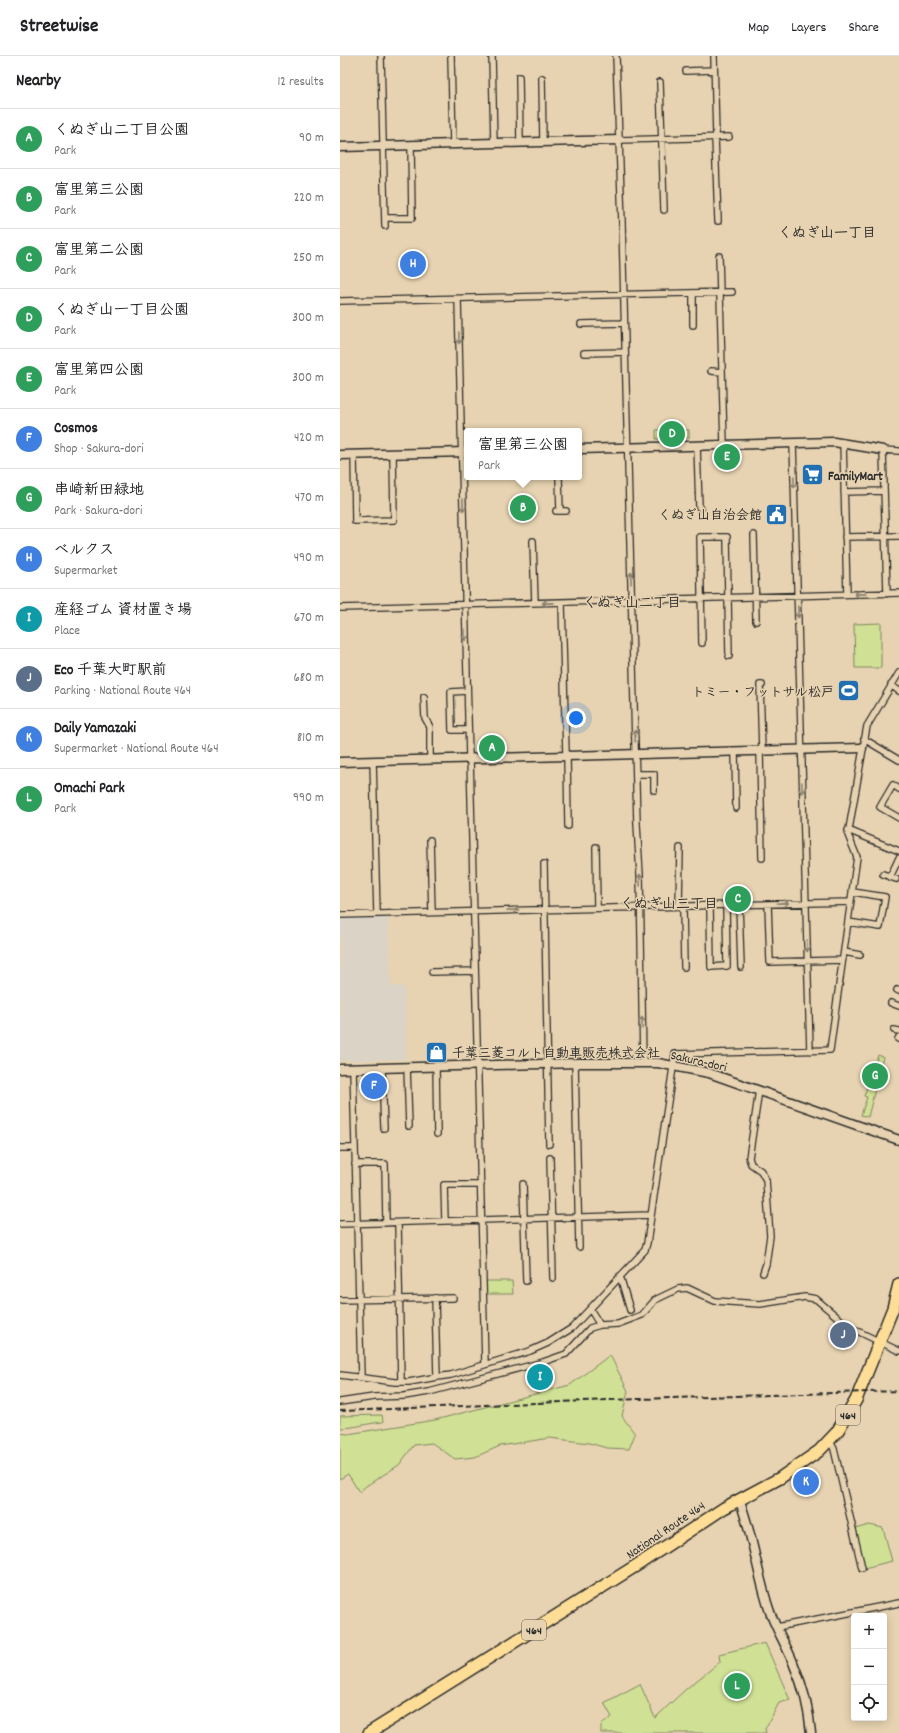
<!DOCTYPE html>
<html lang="en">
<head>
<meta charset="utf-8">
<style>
	:root { --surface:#fff; --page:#f2f2f2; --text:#202124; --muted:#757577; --line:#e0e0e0; --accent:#1f6fb2 }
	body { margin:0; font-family:Dekko,"Klee One",sans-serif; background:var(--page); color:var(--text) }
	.controls { position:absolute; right:12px; bottom:12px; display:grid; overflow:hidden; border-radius:4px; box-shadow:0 2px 10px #0003 }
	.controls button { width:36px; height:36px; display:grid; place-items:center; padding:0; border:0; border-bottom:1px solid var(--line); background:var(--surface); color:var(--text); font:20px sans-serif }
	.you { position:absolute; left:236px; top:662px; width:14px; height:14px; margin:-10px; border:3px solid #fff; border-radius:50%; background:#1a73e8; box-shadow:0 0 0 6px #1a73e833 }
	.badge { display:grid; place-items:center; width:26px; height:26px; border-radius:50%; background:var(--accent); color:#fff; font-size:13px; font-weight:700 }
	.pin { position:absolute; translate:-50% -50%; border:2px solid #fff; box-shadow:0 1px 4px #0006 }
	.popup { position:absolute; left:124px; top:372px; width:118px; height:52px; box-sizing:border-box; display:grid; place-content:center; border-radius:4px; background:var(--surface); filter:drop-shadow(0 1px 3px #0005); font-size:13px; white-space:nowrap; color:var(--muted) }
	.popup b { font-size:15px; color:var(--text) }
	.popup::after { content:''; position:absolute; left:50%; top:100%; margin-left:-8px; border:8px solid transparent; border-top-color:var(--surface) }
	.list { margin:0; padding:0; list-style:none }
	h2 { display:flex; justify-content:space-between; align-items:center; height:52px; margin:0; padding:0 16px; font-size:17px }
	h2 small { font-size:13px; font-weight:400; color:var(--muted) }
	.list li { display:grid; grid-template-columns:26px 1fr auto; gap:12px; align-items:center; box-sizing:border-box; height:60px; padding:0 16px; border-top:1px solid var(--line) }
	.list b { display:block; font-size:15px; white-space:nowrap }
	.list p { margin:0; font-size:13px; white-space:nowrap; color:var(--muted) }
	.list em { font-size:13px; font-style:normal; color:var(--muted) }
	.icon { flex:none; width:22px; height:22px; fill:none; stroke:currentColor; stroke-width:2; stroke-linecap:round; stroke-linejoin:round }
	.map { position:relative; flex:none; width:559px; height:1677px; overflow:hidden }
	header { display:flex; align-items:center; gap:24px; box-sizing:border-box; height:56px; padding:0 20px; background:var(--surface); border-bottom:1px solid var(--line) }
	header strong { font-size:19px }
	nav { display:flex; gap:22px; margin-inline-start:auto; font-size:14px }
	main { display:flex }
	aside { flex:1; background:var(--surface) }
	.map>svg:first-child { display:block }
	.built { fill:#dbd3c6 }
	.green { fill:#d0e094; stroke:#7e8660 }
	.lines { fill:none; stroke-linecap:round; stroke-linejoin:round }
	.street-casing { stroke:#2b2b2b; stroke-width:8 }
	.secondary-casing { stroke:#2b2b2b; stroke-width:11 }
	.highway-casing { stroke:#2b2b2b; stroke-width:14 }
	.street { stroke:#e7d3b1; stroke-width:5.5 }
	.secondary { stroke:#e7d3b1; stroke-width:8 }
	.highway { stroke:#fedd96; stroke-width:11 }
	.rail { stroke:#2b2b2b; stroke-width:2; stroke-dasharray:6 3; stroke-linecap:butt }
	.oneway { stroke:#897f6e }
	.labels { text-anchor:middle; stroke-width:3; stroke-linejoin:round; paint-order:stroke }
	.shield { fill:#e7d3b1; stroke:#635d53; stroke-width:1 }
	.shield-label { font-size:12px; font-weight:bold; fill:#2b2b2b }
	.poi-label { font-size:13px; font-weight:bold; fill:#2b2b2b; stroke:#e7d3b1; text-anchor:start }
	.street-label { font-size:13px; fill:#2b2b2b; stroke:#e7d3b1 }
	.neighbourhood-label { font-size:14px; font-weight:bold; fill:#2b2b2b; stroke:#e7d3b1 }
</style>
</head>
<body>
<header>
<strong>Streetwise</strong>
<nav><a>Map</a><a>Layers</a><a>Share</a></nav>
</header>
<main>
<aside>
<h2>Nearby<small>12 results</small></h2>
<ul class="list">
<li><span class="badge" style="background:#2e9e5b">A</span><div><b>くぬぎ山二丁目公園</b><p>Park</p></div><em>90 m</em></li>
<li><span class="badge" style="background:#2e9e5b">B</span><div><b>富里第三公園</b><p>Park</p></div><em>220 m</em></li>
<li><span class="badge" style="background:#2e9e5b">C</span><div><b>富里第二公園</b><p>Park</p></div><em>250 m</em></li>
<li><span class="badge" style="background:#2e9e5b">D</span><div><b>くぬぎ山一丁目公園</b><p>Park</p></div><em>300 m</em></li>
<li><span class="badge" style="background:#2e9e5b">E</span><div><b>富里第四公園</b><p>Park</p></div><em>300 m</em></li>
<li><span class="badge" style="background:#3f7fe0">F</span><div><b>Cosmos</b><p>Shop · Sakura-dori</p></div><em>420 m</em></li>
<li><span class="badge" style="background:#2e9e5b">G</span><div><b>串崎新田緑地</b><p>Park · Sakura-dori</p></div><em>470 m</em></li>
<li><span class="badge" style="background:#3f7fe0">H</span><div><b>ベルクス</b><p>Supermarket</p></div><em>490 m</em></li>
<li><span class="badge" style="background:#0f9aa8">I</span><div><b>産経ゴム 資材置き場</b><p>Place</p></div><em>670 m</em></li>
<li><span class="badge" style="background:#5c6f8a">J</span><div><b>Eco 千葉大町駅前</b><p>Parking · National Route 464</p></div><em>680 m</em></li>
<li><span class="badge" style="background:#3f7fe0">K</span><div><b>Daily Yamazaki</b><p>Supermarket · National Route 464</p></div><em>810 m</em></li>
<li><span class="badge" style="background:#2e9e5b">L</span><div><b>Omachi Park</b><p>Park</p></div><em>990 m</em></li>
</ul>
</aside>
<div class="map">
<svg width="559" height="1677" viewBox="0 0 559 1677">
	<rect width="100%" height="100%" fill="#e7d3b1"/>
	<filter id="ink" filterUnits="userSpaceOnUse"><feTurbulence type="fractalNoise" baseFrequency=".025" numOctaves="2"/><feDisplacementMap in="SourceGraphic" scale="8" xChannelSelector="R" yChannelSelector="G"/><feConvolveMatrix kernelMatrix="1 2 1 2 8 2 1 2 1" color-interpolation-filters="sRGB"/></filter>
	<g filter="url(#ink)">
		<path class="built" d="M0,862h48l3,68 14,1 1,72 -66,2z"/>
		<path class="green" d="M316,374h33v8l-33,1z
			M541,567v45h-26l-1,-44z
			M538,999l5,2 -15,60 -7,-2 6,-18 -3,-1z
			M145,1225h27l1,13h-27z
			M270,1299l18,36 -6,25 13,18 -6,15 -22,-1 -18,-5 -39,-5 -50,8 -25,11 -20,2 -23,-16 -18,2 -15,20 -33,21 -7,6 -11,-18 -8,5v-46l8,1 87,-14 135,-35z
			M42,1359l1,7c-15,1 -28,6 -43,6v-12z
			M529,1469l14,3 9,33 -28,7 -9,-39z
			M425,1587l25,57 -11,3 -14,26 1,4h-165v-8l11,-8 -8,-14 36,-19 15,34 31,-29 34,-27 -1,-8z"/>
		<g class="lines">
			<defs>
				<path id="street" d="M41,0l4,170
					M111,0l2,89
					M152,0l2,88
					M276,0l6,167 15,601 3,51 3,187
					M374,0l2,81
					M346,15l28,-1
					M179,21l1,66
					M202,22l1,65
					M320,26l4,128
					M375,81l3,84
					M279,84l110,-3
					M45,162h27l-1,-72
					M379,200l5,189
					M353,237v32
					M118,243l11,459
					M0,245l392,-9
					M241,268l43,-1
					M244,297l41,-1
					M371,315l11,1
					M503,386l4,152
					M453,387l17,608
					M357,390l2,61 2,2
					M14,399l1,66 39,-1 -1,-66
					M219,421l1,34
					M504,436l40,-1
					M216,455h10
					M414,479l2,86
					M505,481l54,-1
					M193,485l2,62
					M547,538l-4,-144 16,1
					M222,547l4,152
					M0,552l559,-15
					M362,587l-2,-106h27l2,119
					M551,629l8,6
					M127,635l-16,1 1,38h16
					M84,641l1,21 5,9v32
					M524,683l35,21
					M420,694l2,108
					M422,694l-2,-65h2
					M395,695l1,57
					M227,699l1,71
					M130,702l15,606
					M33,705l4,153
					M296,718h18v16
					M559,733l-6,-4 -13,22 19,11
					M508,774l51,21
					M90,784l2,72
					M256,791l1,61
					M204,808l5,280
					M543,818l13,5
					M550,821l9,-19
					M399,848l2,63
					M428,848l2,58 72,-2
					M339,850l1,-58
					M370,850l1,61 16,-1 -1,-61
					M343,851l1,60
					M0,859l510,-13
					M508,866l32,5 5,-30 -32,-5
					M504,896l16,3
					M92,916l43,-1
					M557,934l2,1
					M551,947l8,3
					M554,974l5,1
					M558,983l1,-2
					M235,1007l4,184
					M96,1010l1,68
					M67,1011l2,59
					M13,1013l8,308
					M42,1013l2,59
					M419,1034l-10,68 2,6 10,7 5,9 4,56 -4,28 -3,9
					M0,1092h14
					M210,1102l3,120
					M15,1108h30l1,59
					M183,1128l3,97
					M105,1165l-1,-36h37
					M58,1167l3,159
					M0,1168l311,-9
					M280,1220l10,34
					M0,1244l113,-2
					M250,1253l10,16
					M0,1319l55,7h14l28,-5 -2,-79
					M97,1321l14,-2 79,-24 18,-8 24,-15 73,-78 2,-7 28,-189 155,-4 27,-193 -9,-22 19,-109 32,-53
					M0,1346l34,-5 30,-1 25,-4 114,-30 23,-8 24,-26 10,-3 18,-1 24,-9 13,-15 23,-11 9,-1 28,13 45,3 45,-7 11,2 33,28 50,24
					M490,1385l4,8 28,119
					M437,1571l122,-24"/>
				<path id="secondary" d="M0,91l279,-7
					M239,393l255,-7 49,8
					M0,399l127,-3
					M0,706l522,-14
					M0,1013l239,-6h79l51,10 190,67
					M399,1443c14,36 18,74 30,110 6,19 18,37 25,56 9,21 15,45 17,68"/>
				<path id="highway" d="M29,1677l273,-171 82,-54 56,-30 39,-27 18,-19 19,-32 37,-92 6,-24"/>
			</defs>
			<use href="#street" class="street-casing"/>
			<use href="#secondary" class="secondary-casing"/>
			<use href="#highway" class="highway-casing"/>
			<use href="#street" class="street"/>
			<use href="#secondary" class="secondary"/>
			<use href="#highway" class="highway"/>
			<path class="rail" d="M0,1355l268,-11 291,-9"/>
		</g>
		<defs><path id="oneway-shaft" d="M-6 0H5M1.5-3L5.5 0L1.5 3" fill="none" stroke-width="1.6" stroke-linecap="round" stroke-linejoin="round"/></defs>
		<g class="oneway">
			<use href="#oneway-shaft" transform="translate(119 282) rotate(89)"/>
			<use href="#oneway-shaft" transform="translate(454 426) rotate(88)"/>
			<use href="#oneway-shaft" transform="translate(123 449) rotate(89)"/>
			<use href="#oneway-shaft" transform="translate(291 522) rotate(-91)"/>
			<use href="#oneway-shaft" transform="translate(520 538) rotate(179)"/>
			<use href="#oneway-shaft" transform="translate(208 547) rotate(179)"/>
			<use href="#oneway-shaft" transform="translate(458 556) rotate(89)"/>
			<use href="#oneway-shaft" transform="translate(125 579) rotate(89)"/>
			<use href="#oneway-shaft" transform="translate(295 680) rotate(-92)"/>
			<use href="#oneway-shaft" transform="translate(462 732) rotate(89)"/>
			<use href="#oneway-shaft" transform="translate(300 824) rotate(-91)"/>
			<use href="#oneway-shaft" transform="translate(443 847) rotate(-1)"/>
			<use href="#oneway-shaft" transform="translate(173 854) rotate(-1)"/>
			<use href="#oneway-shaft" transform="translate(467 890) rotate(88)"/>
			<use href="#oneway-shaft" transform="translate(302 967) rotate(-91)"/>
		</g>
	</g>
	<defs>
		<symbol id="supermarket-square" viewBox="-11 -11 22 22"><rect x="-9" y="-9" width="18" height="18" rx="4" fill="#1f6fb2" stroke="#e7d3b1"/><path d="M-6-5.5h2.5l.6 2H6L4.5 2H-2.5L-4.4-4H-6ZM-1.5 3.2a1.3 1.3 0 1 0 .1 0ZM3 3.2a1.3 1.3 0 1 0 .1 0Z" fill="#fff"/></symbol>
		<symbol id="civic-square" viewBox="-11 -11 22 22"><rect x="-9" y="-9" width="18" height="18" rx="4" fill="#1f6fb2" stroke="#e7d3b1"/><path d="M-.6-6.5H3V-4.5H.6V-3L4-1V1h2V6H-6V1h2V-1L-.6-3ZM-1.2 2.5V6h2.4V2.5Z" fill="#fff"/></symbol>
		<symbol id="stadium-square" viewBox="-11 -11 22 22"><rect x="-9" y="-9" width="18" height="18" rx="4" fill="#1f6fb2" stroke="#e7d3b1"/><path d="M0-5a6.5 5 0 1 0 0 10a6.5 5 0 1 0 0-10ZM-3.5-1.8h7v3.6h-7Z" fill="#fff"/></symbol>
		<symbol id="shop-square" viewBox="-11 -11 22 22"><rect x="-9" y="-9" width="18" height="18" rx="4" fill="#1f6fb2" stroke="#e7d3b1"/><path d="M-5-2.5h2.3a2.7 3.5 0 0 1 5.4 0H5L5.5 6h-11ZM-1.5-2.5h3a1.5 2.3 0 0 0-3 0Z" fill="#fff"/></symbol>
	</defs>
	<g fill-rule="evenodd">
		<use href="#supermarket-square" x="460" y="406" width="25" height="25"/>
		<use href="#civic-square" x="424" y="446" width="25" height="25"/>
		<use href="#stadium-square" x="496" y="622" width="25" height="25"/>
		<use href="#shop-square" x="84" y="984" width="25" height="25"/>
	</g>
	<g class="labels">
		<g class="shield">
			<rect x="496" y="1349" width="24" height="20" rx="3"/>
			<rect x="182" y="1564" width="24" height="20" rx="3"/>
		</g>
		<g class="shield-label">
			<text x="508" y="1363">464</text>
			<text x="194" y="1578">464</text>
		</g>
		<g class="poi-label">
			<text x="488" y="424">FamilyMart</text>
			<text x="422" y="463" text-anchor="end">くぬぎ山自治会館</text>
			<text x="494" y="640" text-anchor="end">トミー・フットサル松戸</text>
			<text x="112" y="1001">千葉三菱コルト自動車販売株式会社</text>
		</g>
		<g class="street-label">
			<text transform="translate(359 1004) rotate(13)" y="5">Sakura-dori</text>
			<text transform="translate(325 1473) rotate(-34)" y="5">National Route 464</text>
		</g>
		<g class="neighbourhood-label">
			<text x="487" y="181">くぬぎ山一丁目</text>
			<text x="292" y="551">くぬぎ山二丁目</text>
			<text x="329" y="852">くぬぎ山三丁目</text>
		</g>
	</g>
</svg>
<div class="controls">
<button>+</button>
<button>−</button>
<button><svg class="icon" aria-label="locate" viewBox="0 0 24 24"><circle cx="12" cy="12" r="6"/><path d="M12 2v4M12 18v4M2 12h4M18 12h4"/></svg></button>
</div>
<div class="you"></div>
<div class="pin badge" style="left:152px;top:692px;background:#2e9e5b">A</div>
<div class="pin badge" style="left:183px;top:452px;background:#2e9e5b">B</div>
<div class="popup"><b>富里第三公園</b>Park</div>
<div class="pin badge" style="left:398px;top:843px;background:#2e9e5b">C</div>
<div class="pin badge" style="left:332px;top:378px;background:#2e9e5b">D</div>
<div class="pin badge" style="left:387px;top:401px;background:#2e9e5b">E</div>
<div class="pin badge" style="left:34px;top:1030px;background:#3f7fe0">F</div>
<div class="pin badge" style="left:535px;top:1020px;background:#2e9e5b">G</div>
<div class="pin badge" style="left:73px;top:208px;background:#3f7fe0">H</div>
<div class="pin badge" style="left:200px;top:1321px;background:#0f9aa8">I</div>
<div class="pin badge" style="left:503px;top:1279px;background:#5c6f8a">J</div>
<div class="pin badge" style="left:466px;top:1426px;background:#3f7fe0">K</div>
<div class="pin badge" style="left:397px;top:1630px;background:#2e9e5b">L</div>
</div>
</main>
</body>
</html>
